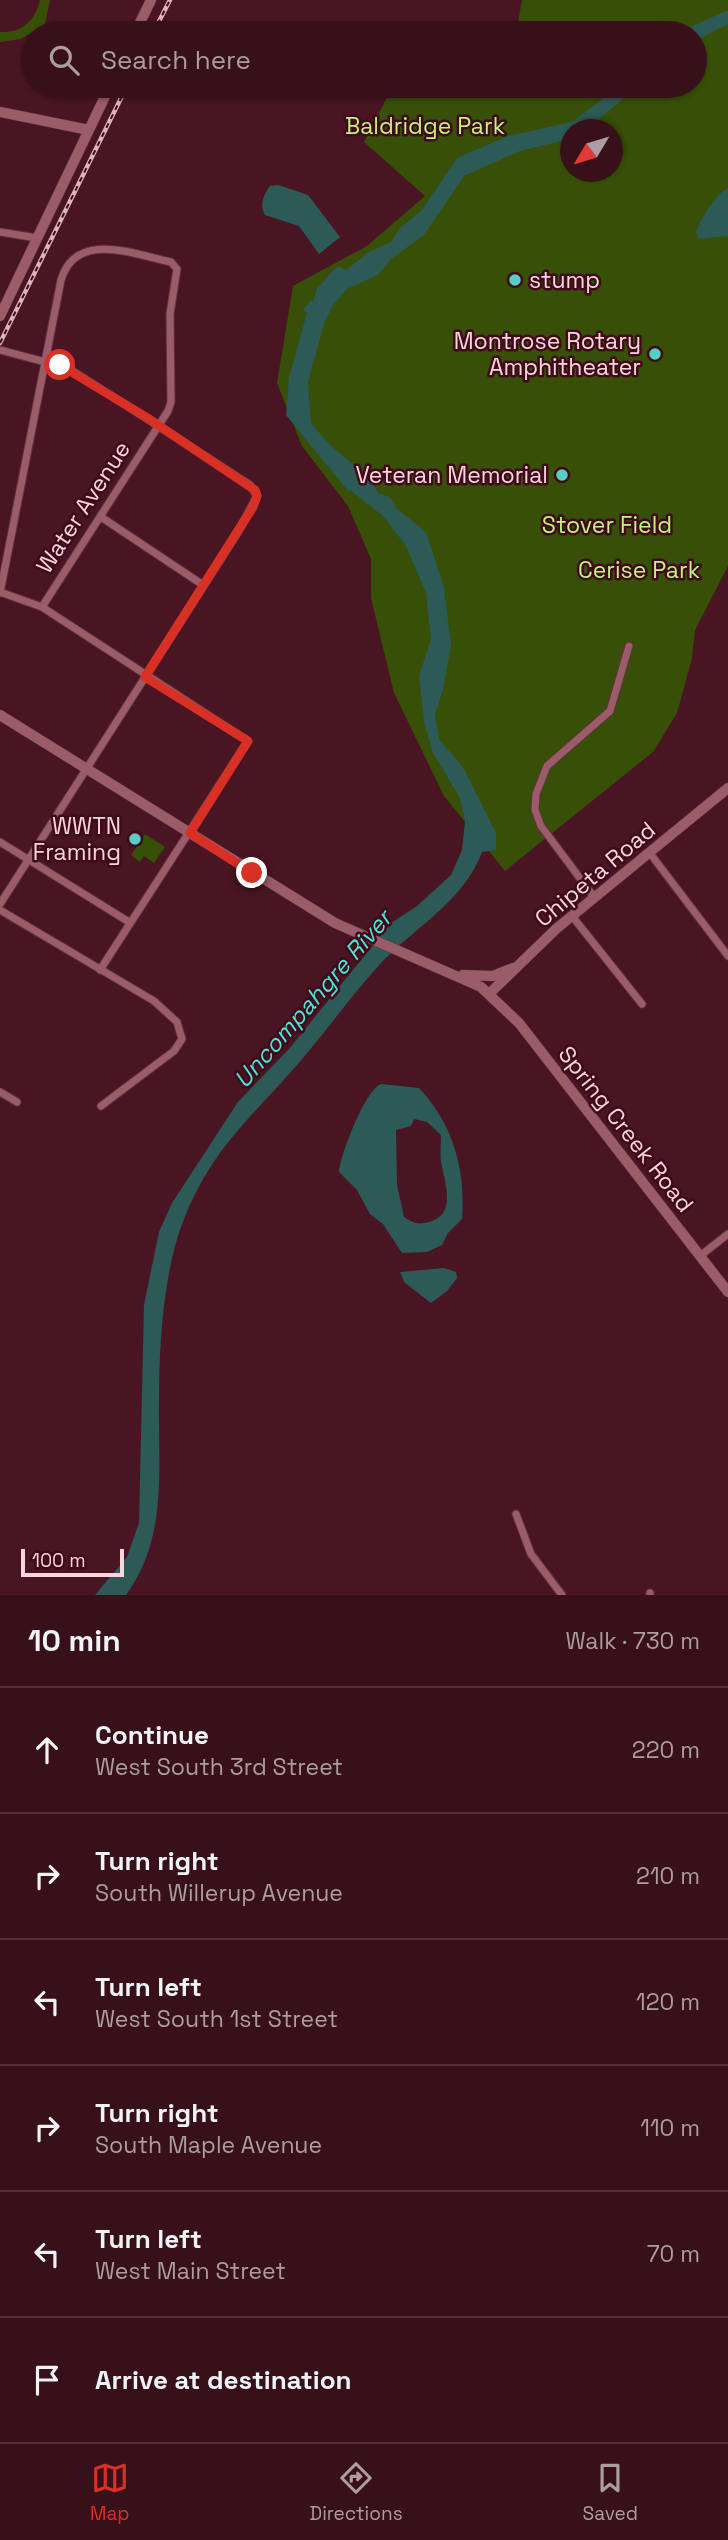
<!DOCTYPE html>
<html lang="en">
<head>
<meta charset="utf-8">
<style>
	:root { --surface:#38101a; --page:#3f1923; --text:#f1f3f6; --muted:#ab9da2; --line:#523039; --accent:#d93025 }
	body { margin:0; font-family:"Space Grotesk",sans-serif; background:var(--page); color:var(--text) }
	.compass { position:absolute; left:560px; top:119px; width:63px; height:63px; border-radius:50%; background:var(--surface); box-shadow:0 2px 5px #0004; rotate:232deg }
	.scale { position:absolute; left:21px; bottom:18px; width:103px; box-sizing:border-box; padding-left:7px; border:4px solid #fad6dc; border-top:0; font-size:19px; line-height:24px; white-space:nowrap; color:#fad6dc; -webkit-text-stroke:5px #3f0a1a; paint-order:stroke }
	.stop { position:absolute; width:21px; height:21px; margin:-16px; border:5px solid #d93025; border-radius:50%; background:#fff }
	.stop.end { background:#d93025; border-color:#fff; box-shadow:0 2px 7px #0008 }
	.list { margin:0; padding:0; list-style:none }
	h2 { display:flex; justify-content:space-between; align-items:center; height:91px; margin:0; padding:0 28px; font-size:30px }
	h2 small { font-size:23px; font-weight:400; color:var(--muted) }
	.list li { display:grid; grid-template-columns:46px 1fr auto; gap:21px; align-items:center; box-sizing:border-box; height:126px; padding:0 28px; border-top:2px solid var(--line) }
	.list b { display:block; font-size:26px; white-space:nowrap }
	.list p { margin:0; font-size:23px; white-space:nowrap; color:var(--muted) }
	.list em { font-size:23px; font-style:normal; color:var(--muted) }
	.icon { flex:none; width:38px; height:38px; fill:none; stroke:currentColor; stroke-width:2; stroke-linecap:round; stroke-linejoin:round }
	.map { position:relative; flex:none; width:728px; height:1595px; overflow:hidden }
	.search { position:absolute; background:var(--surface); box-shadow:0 2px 5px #0004; left:21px; right:21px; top:21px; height:77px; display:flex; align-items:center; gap:18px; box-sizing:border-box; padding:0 24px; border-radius:38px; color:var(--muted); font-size:26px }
	.sheet { height:847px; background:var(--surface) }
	nav { display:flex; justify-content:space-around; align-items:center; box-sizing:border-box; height:98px; border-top:2px solid var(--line); background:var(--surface); font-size:19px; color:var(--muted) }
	nav a { display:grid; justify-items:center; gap:4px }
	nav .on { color:var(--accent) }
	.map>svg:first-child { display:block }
	.green { fill:#374f06; fill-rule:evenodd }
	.water { fill:#2c5a56; fill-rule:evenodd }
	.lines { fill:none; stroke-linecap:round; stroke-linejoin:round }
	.street-casing { stroke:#5f333f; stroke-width:9 }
	.secondary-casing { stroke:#5f333f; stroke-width:11 }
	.street { stroke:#9a5c68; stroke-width:7 }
	.secondary { stroke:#9a5c68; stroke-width:10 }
	.rail-casing { stroke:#dcb5bc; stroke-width:4.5 }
	.rail { stroke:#3f0a1a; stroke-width:2; stroke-dasharray:5; stroke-linecap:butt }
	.route { stroke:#d93025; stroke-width:9 }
	.poi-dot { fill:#56cec3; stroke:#3f0a1a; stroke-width:2.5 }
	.labels { text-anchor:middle; stroke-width:5; stroke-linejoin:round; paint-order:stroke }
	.park-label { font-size:23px; fill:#c2f37a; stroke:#3f0a1a }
	.poi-label { font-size:23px; fill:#fad6dc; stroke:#3f0a1a; text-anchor:end }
	.street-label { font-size:23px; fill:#fad6dc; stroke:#3f0a1a }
	.water-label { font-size:24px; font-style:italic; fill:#4de5d9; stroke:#3f0a1a }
</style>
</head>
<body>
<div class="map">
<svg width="728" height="1595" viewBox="0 0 728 1595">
	<rect width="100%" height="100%" fill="#4a1523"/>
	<path class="green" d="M40,0h10l-5,24 -24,15 -21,3v-10c22,1 35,-11 40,-32z
		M522,0h206v566l-33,64 -3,28 -15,55 -24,39 -148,119 -61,-75 -50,-103 -23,-95v-39l-23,-53 -46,-60 -25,-63 16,-97 74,-40 58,-50 -61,-54 29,-56h302v-53h-179zM570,130h42v42h-42z
		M145,834l20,13 -11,16 -10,-7 -4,6 -9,-7z"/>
	<path class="water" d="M728,10v14l-31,16 -2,1v-8h-18z
		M612,86h26l-51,43 -17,1v9l-50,12 -56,25 -40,59 -33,24 -13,16 -31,14 -14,16 -9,19 -16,58 3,41 17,20 43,37 7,13 12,4 6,11 30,24 18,55 7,58 -8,45 -8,24 4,25 24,28 33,66v17l-14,2c-18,49 -67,75 -102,112 -27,30 -51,63 -77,94 -49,58 -89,86 -119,161 -21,52 -25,127 -25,183 -1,67 9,136 -33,193h-31l32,-38 12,-34 5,-218 15,-73 13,-29 66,-101 51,-53 102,-126 26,-17 34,-31 11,-25 3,-29 -5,-23 -28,-47 -8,-30 -5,-45 12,-37 -5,-46 -20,-47 -23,-30 -33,-26 -1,2 -63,-77 3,-38 18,-64 -4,-3 8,-10 2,2 4,-14c8,-7 14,-17 22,-22l7,4 23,-18 22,-10 10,-15 20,-16 36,-53 51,-22 64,-14 28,-21z
		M278,185l30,10 32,42 -21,17 -20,-28 -34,-11c-6,-10 -1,-21 5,-29z
		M728,188v48l-29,3 -3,-7c6,-15 19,-37 32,-44z
		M381,1084l38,4c34,36 47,82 43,131l-14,14 -6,12 -15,7 -25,1 -19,-29 -13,-10 -13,-24 -18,-18c2,-18 26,-82 42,-88zM414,1119l13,3 14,13c0,9 -1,18 0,27 4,22 16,52 -12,60 -11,3 -16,1 -25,-5l-7,-32 -1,-55 15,-4z
		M444,1268l12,4 1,6 -10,13 -16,12 -27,-21 -4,-10z"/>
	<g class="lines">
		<defs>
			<path id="street" d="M0,232l37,6
				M0,350l68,18 182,117 7,11 -19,36 -238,372
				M101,517l102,68
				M0,592l42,15 206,134 -148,229
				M0,593l61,-313c15,-50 72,-26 110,-18l6,7 -7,45 1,88 -3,9 -126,196
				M0,842l129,80
				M649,852l79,104
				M594,897l-53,-71 -6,-16 1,-16 11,-28 63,-55 19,-65
				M0,910l154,91 23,21 5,17 -8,12 -73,55
				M572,916l70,88
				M0,1092l17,10
				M700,1256l28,-22
				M516,1514l15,40 31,41
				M650,1595v-2"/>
			<path id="secondary" d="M135,33l16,-33
				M0,112l89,18
				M0,316l110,-230
				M0,715l335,208 146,64 38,36 209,269
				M463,975l30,1 20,-8
				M490,993l66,-64 172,-141"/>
		</defs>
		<use href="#street" class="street-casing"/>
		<use href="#secondary" class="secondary-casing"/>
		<use href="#street" class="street"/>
		<use href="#secondary" class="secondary"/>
		<defs>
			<path id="rail" d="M153,33l17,-33
				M0,343l127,-257"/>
		</defs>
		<use href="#rail" class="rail-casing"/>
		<use href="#rail" class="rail"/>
	</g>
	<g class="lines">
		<path class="route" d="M60,365l86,52 109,73 2,6 -4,11 -108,170 103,64 -58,92 62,40"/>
	</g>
	<g class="poi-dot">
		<circle cx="515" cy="280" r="7"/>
		<circle cx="655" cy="354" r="7"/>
		<circle cx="562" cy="475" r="7"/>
		<circle cx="135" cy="839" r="7"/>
	</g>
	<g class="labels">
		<g class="park-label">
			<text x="425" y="134">Baldridge Park</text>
			<text x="607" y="533">Stover Field</text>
			<text x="639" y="578">Cerise Park</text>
		</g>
		<g class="poi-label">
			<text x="529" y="288" text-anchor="start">stump</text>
			<text x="641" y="349">Montrose Rotary<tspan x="641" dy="26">Amphitheater</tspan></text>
			<text x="548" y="483">Veteran Memorial</text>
			<text x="121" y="834">WWTN<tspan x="121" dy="26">Framing</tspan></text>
		</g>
		<g class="street-label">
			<text transform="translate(83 507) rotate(-57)" y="8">Water Avenue</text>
			<text transform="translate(595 874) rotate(-40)" y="8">Chipeta Road</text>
			<text transform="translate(626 1129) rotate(52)" y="8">Spring Creek Road</text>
		</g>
		<g class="water-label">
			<text transform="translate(313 999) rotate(-49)" y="8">Uncompahgre River</text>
		</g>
	</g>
</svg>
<svg class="compass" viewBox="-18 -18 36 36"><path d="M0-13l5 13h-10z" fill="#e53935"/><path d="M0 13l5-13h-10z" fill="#ab9da2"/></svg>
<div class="scale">100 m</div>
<div class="stop" style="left:60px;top:365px"></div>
<div class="stop end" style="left:252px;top:873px"></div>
<div class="search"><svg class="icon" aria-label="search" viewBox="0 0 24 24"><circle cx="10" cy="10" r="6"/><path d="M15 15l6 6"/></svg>Search here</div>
</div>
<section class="sheet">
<h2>10 min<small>Walk · 730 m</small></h2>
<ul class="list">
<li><svg class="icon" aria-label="ahead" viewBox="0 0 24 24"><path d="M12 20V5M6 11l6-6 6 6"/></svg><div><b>Continue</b><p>West South 3rd Street</p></div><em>220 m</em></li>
<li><svg class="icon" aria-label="right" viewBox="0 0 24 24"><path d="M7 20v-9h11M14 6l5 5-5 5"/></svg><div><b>Turn right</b><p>South Willerup Avenue</p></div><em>210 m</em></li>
<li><svg class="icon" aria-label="left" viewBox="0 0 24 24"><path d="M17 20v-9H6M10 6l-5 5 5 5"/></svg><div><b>Turn left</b><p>West South 1st Street</p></div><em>120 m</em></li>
<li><svg class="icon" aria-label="right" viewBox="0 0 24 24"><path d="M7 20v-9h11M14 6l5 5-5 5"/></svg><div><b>Turn right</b><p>South Maple Avenue</p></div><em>110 m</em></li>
<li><svg class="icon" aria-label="left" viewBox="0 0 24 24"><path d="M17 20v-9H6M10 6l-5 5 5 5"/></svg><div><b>Turn left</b><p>West Main Street</p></div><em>70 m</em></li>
<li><svg class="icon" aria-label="arrive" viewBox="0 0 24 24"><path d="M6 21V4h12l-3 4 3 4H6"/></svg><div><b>Arrive at destination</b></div></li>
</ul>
</section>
<nav>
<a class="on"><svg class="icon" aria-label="map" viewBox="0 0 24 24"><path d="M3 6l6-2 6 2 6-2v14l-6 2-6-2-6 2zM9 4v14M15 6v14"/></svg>Map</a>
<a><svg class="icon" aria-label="directions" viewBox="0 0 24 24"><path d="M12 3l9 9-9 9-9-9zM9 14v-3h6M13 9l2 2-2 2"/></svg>Directions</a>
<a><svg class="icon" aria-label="saved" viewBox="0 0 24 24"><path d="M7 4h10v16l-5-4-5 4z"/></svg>Saved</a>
</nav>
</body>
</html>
